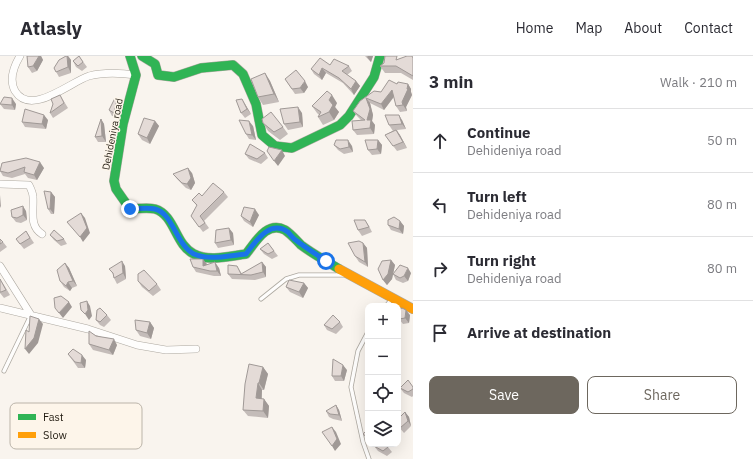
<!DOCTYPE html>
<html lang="en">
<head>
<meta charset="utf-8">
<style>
	:root { --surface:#fff; --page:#f7f7f7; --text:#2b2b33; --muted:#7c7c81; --line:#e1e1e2; --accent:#6d675e }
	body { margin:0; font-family:"IBM Plex Sans",sans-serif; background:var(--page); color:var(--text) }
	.controls { position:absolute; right:12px; bottom:12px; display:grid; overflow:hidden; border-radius:8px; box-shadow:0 4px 16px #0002 }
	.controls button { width:36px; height:36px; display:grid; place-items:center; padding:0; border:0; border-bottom:1px solid var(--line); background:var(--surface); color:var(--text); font:20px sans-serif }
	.stop { position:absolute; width:12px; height:12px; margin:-9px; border:3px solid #1a73e8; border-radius:50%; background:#fff }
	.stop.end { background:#1a73e8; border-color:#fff; box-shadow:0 1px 4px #0008 }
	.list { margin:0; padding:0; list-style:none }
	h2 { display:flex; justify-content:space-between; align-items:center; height:52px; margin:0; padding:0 16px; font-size:17px }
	h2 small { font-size:13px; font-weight:400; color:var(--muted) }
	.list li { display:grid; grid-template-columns:26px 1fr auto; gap:12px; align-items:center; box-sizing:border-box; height:64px; padding:0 16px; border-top:1px solid var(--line) }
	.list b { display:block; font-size:15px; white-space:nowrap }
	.list p { margin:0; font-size:13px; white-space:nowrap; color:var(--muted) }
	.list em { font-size:13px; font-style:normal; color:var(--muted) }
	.actions { display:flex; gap:8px; padding:12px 16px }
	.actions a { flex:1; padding:9px 0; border:1px solid var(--accent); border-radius:8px; text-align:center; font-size:14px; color:var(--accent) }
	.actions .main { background:var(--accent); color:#fff }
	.icon { flex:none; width:22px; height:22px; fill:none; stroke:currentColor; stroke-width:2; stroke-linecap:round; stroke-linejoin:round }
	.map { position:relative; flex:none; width:413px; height:403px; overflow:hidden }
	header { display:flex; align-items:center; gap:24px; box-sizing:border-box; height:56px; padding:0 20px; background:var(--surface); border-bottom:1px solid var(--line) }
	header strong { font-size:19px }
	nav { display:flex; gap:22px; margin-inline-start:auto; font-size:14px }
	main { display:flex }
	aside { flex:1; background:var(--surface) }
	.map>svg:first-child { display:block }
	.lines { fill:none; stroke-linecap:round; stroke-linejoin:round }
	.lane-casing { stroke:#ada8a0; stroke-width:5 }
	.street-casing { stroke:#ada8a0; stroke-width:8 }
	.fast-casing { stroke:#ada8a0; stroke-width:10 }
	.slow-casing { stroke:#ada8a0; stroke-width:10 }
	.lane { stroke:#fefdfc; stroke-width:3.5 }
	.street { stroke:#fefdfc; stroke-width:7 }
	.fast { stroke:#30b455; stroke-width:9 }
	.slow { stroke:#ff9f0a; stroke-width:9 }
	.wall { fill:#c4bcb9 }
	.shaded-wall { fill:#a09996 }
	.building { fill:#e4dbd7; stroke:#a09996 }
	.route { stroke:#1a73e8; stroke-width:5 }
	.labels { text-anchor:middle; stroke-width:3; stroke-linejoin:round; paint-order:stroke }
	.street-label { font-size:10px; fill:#211b11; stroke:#fdf5ea }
	.key { fill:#fdf5ea; stroke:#bbb4a9; stroke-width:1 }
	.key-label { font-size:11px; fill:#211b11 }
</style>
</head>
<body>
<header>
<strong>Atlasly</strong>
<nav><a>Home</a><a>Map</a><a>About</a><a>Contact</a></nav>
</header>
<main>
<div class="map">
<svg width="413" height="403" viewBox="0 0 413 403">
	<rect width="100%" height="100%" fill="#f9f4ee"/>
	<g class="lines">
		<defs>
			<path id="lane" d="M261,243l25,-20 13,-4h44
				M386,250l5,-6
				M368,276l-10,19 -7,36 12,55 6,17
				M4,315l27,-56"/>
			<path id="street" d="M20,0c-6,10 -11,24 -5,35 16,26 55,-9 74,-15 15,-4 32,-3 47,-1
				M0,128l29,1c2,4 4,8 4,12 1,14 -4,29 9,37
				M0,210l31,49
				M0,252l88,21 49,16 29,5 30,-1"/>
			<path id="fast" d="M130,0l6,19 -13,49 -9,57 2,8 14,20c8,0 17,-2 25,0 20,6 20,36 39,45 15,8 36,2 52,0 9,-11 21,-34 39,-24 6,4 11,10 16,15 12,9 25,16 38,24
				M142,0l13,8 3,11 16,2 27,-9 32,-3 10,9 13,30 6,31 13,11 17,2 48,-23 9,-9 25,-39 6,-21"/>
			<path id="slow" d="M339,213l74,40"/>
		</defs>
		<use href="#lane" class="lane-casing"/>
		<use href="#street" class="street-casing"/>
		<use href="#fast" class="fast-casing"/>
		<use href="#slow" class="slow-casing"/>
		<use href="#lane" class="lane"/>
		<use href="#street" class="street"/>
		<use href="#fast" class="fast"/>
		<use href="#slow" class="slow"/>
	</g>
	<path class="wall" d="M27,0h14l2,4 -6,11 -5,2 -4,-6z
		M66,0h2l3,4v13l-12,4 -5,-9z
		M79,0l8,11 -5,4 -6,-4 -3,-6z
		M365,0h8l-2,6z
		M413,1v23l-12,-7h-16l-5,-7 19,-7z
		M330,9l19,1 3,5 -5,4 9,6 4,5 -6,9 -11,-12 -17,-10 -4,7 -8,-6 -3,-5z
		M265,17l5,8 9,21 -16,3 -5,-8z
		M285,23l23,8 -4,6 -9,1z
		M397,28h11l3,5v3l1,3 -6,12 1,4 -7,1 -4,-6 -2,-9 -10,13 -14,-7 3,12 -1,6 3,4 -1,9 -17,1 -4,-5 9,-9 -5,-5 -4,-5 21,-20 7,1z
		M60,39l8,13 -15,10 -3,-5 3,-9z
		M117,43l4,5 -4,14 -5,-2 -3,-6z
		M242,43l9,15 -6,4 -4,-5z
		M337,47l-2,4 4,5 -5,8 -11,5 -5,-8 1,-2 -2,-2 -5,-7z
		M0,48h16l-1,6 -11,-1z
		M302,57l1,14 -15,3 -4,-6z
		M101,63l3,5 2,18h-8l-3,-5z
		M48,64l-2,9 -21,-2 -3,-5z
		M402,64l4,9 -9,1 10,18 -10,3 -12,-16 9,-5 -1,1 -4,-6z
		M155,65l4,5 -9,18 -8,-4 -4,-6z
		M263,67l20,4 5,7 -8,6 -12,-9z
		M253,70l3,14 -7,-1 -3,-5z
		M378,84l4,5 -1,9 -9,1 -4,-5z
		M334,89l18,1 1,6 -9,2 -6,-4z
		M265,97l3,5 -7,6 -12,-5 -4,-5z
		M2,107l42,5 -7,12 -9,-2 -3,-4 -13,4 -9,-2 -3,-5z
		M192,117l3,10 -4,7 -5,-2 -9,-9 -4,-5z
		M51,136l4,5 -1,17h-3l-3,-5z
		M224,136l4,5 -24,24 5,7 -6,4 -12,-16 6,-10 -5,-6 10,-4z
		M26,155l1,9 -6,3 -5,-1 -4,-5z
		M259,159l-6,12 -9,-6 -3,-5z
		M365,164l4,6 3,6 -10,4 -4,-6z
		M400,165l4,5 -1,8 -12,-4 -3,-5z
		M26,175l8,12 -10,6 -8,-10z
		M233,177l1,12 -16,3 -3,-5z
		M50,179l14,4 3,5 -6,2 -7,-6z
		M0,183l3,3 4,5 -7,5z
		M268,187l10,13 -6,3 -8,-5 -4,-5z
		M363,187l4,5 1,19 -9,-5 -4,-6z
		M391,204l4,5 -2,9 18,-1 -3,8 -5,2 -7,-3 -3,-6 -1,5 -5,6 -4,-5z
		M262,206l4,5v10l-11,3 -23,-1 -4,-5 9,-8 5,8z
		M65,207l4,5 8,18 -5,2 -2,3 -6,-4 -4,-6z
		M207,208l12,4 2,8h-7l-18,-4 -3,-5z
		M125,210l1,13 -9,5 -3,-6 -1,-4 -4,-5z
		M0,223l4,6 6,10 -6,3 -4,-5z
		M138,225l19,3 4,6 -8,6 -11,-9z
		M304,227l4,5 -5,10 -13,-6 -4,-5z
		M107,259l4,5 -7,7 -4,-2 -4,-5z
		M410,259l-1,8 -6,1 -4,-5z
		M150,266l4,6 -3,11 -11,-3 -4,-6z
		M340,266l3,5 -7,7 -9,-4 -3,-5z
		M96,280l21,9 -4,10 -20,-5 -4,-6z
		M68,298l18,6 -1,8h-7z
		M263,311l5,7 -4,16h-2v9h2l5,7 -1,12 -20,-2 -5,-6z
		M347,314l-3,11h-9l-3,-5z
		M413,331v9l-1,1 -8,-4 -4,-5z
		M336,349l3,5 3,11 -9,-2 -4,-2 -3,-6z
		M405,356l4,5 2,9 -7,7 -6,-7v-7z
		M368,373v12l-1,-1 -4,-6z
		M374,388h11l3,3 4,5 -5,4 -9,-5 -4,-5 1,-1z"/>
	<path class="shaded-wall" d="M39,0h2l2,4 -6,11 -4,-5z
		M67,0h1l3,4v13l-3,-6z
		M368,0h5l-2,6 -4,-5z
		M322,12l4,5 -4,7 -3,-5z
		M265,17l5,8 9,21 -5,-8z
		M305,25l3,6 -4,6 -4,-5z
		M356,25l4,5 -6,9 -3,-6z
		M408,28l3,5v3l1,3 -6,12 1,4 -4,-6 -1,-3 5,-13z
		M392,34l3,5 -11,15 -3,-6z
		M332,39l5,8 -2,4 4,5 -5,8 -5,-8v-12z
		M12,42l4,6 -1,6 -3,-5z
		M366,42l4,5 3,12 -1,6 3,4 -1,9 -4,-6 -3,-8z
		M117,43l4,5 -4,14 -3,-5z
		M242,43l9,15 -4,-5z
		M298,51l4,6 1,14 -3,-5z
		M44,59l4,5 -2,9 -4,-5z
		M399,59l3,5 4,9 -4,-5z
		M101,63l3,5 2,18 -4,-6z
		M155,65l4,5 -9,18 -3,-6z
		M249,65l4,5 3,14 -4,-5z
		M396,74l4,5 7,13 -4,-6z
		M348,84l4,6 1,6 -4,-5z
		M378,84l4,5 -1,9 -4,-5z
		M282,94l3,6 -7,10 -4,-5z
		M40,106l4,6 -7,12 -3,-5z
		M188,112l4,5 3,10 -4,7 -4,-6z
		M51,136l4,5 -1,17 -4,-5z
		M0,139l1,13 -1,-2z
		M23,150l3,5 1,9 -4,-5z
		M255,153l4,6 -6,12 -3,-5z
		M81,157l4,5 5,15 -7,9 -3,-5z
		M400,165l4,5 -1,8 -4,-5z
		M229,172l4,5 1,12 -3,-5z
		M363,187l4,5 1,19 -3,-5z
		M203,203l4,5 -1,6 -3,-4z
		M391,204l4,5 -3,14 -5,6 -4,-5z
		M122,205l3,5 1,13 -3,-6z
		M215,206l4,6 2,8 -4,-5z
		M262,206l4,5v10l-3,-5z
		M65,207l4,5 8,18 -4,-5z
		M408,212l3,5 -3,8 -4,-5z
		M68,226l4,6 -2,3 -4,-5z
		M304,227l4,5 -5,10 -4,-6z
		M87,245l3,5 2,10 -3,4 -4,-6z
		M69,246l3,5 -9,11 -4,-5z
		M406,254l4,5 -1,8 -4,-5z
		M39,263l4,5 -5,19 -9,11 -4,-5z
		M150,266l4,6 -3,11 -4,-6z
		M114,283l3,6 -4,10 -4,-5z
		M82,299l4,5 -1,8 -4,-5z
		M343,309l4,5 -3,11 -3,-5z
		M263,311l5,7 -4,16 -5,-7z
		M258,327l4,7 -1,15 -5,-7z
		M264,343l5,7 -1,12 -5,-7z
		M336,349l3,5 3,11 -3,-6z
		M405,356l4,5 2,9 -3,-5z
		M332,371l4,5 5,12 -6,7 -3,-5z"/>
	<path class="building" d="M27,0h12l-6,10 -5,1z
		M66,0h1l1,11 -12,5 -2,-4 5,-8z
		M79,0l4,6 -5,4 -5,-5z
		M385,0h12l-1,4 11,-4h5l1,2v18l-17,-10h-16l4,-3z
		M320,2l10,7 4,-6 15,7 -7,5 14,10 -5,8 -12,-11 -17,-10 -3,7 -8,-6z
		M296,14l9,11 -5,7 -8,1 -7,-10z
		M265,17l9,21 -16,3 -7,-18z
		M389,24l8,4 1,-2 10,2 -1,5h1l-6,13 1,3 -7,1 -4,-16 -11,14 -15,-6 4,11 -3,11h4l-1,8 -17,2 -1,-9 13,-1 -12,-9 7,-10 14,-10 7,1z
		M327,35l5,4 -3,5 4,5 -4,7 -11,5 3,-5 -9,-6z
		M60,39l4,8 -14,10 3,-9 -2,-5z
		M4,41l8,1v7l-12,-1z
		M115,42l2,1 -3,14 -5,-3z
		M242,43l5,10 -6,4 -5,-13z
		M298,51l2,15 -16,2 -4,-15z
		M25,53l19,6 -2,9 -20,-2z
		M271,56l12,15 -9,5 -11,-9 -1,-4z
		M385,59h14l3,9 -13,1z
		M144,62l11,3 -8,17 -9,-4z
		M101,63l1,17 -7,1z
		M239,64l10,1 3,14 -6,-1z
		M396,74l7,12 -10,4 -8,-11z
		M336,84h12l1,7 -9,2 -6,-4z
		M365,84h13l-1,9 -9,1z
		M250,88l15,9 -8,6 -12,-5z
		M269,91l13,3 -8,11 -7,-10z
		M26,102l14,4 -6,13 -10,-3 1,-5 -17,6 -8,-2 2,-8z
		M188,112l3,10 -4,6 -5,-1 -9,-9z
		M213,127l11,9 -24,24 5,7 -6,4 -8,-11 6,-11 -5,-5 7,-7 3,3z
		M44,135l7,1 -1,17h-2z
		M23,150v9l-6,3 -5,-1 -1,-7z
		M244,151l11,2 -5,13 -9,-6z
		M81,157l6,15 -7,9 -13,-15z
		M394,161l6,4 -1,8 -11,-4v-5z
		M354,164h11l4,7 -11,3z
		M229,172l2,12 -16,3 1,-13z
		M54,174l10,9 -7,2 -7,-6z
		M26,175l4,7 -10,6 -4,-5z
		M0,183l3,3 -3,2z
		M359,185l4,2 2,19 -10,-6 -7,-13z
		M268,187l6,8 -6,3 -8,-5z
		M190,203h13v7l12,-4 2,9h-7l-17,-4z
		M391,204l-3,14 -5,6 -5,-11 4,-8z
		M122,205l1,12 -9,5 -1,-5 -4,-4z
		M262,206l1,10 -12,3 -23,-1v-9l9,1 4,8z
		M65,207l8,18 -5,1 -2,4 -6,-5 -3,-11z
		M400,209l8,3 -4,8 -4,2 -7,-4z
		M144,214l13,14 -8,7 -11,-10v-7z
		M0,223l6,11 -5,2h-1z
		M289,224l15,3 -5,9 -13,-5z
		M61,240l8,6 -10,11 -4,-5 -1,-10z
		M87,245l1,9 -3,4 -4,-4 -1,-7z
		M100,252l7,7 -7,7 -4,-2 1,-10z
		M402,252l4,2 -1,8 -6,1 -1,-4v-5z
		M333,259l7,7 -8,7 -8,-4z
		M30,260l9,3 -5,19 -9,11 1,-19 3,2z
		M135,264l15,2 -3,11 -11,-3z
		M89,275l7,5 18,3 -5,11 -20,-6z
		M73,293l9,6 -1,8 -6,-1 -7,-8z
		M333,303l10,6 -2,11h-9z
		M249,308l14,3 -4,16h-1l-2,15 8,1 -1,12 -20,-1 2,-26z
		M408,324l5,7v2l-5,3 -8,-4z
		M336,349l3,10 -9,-1 -4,-3z
		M405,356l3,9 -8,7 -2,-3v-6z
		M332,371l5,12 -5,7 -10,-14z
		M368,373v9l-5,-4z
		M375,388h10l3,3 -5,4 -9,-5z"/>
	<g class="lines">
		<path class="route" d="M130,153c7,0 17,-2 25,0 18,4 21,36 39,45 15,7 37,1 52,0 10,-13 24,-35 42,-22 3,3 5,7 9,9 9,7 19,13 29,20"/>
	</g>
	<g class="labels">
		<g class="street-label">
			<text transform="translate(112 78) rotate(-79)" y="4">Dehideniya road</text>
		</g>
	</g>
	<rect x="10" y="347" width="132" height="46" rx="6" class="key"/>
	<rect x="18" y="358" width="18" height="6" fill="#30b455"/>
	<rect x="18" y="376" width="18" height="6" fill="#ff9f0a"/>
	<g class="key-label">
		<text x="43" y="365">Fast</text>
		<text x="43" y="383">Slow</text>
	</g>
</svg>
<div class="controls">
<button>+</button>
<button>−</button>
<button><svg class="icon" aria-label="locate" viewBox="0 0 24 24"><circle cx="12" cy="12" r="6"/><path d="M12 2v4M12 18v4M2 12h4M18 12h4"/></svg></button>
<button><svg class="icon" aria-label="layers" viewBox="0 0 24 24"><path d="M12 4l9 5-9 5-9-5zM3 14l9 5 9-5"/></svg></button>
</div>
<div class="stop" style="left:326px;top:205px"></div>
<div class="stop end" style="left:130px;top:153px"></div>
</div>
<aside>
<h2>3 min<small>Walk · 210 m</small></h2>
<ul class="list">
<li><svg class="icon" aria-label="ahead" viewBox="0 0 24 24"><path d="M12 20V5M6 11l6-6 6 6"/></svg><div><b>Continue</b><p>Dehideniya road</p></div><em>50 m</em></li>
<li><svg class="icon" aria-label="left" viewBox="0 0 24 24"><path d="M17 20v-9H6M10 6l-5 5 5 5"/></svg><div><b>Turn left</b><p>Dehideniya road</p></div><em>80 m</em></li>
<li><svg class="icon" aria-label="right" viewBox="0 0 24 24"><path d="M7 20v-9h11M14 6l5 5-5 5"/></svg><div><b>Turn right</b><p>Dehideniya road</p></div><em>80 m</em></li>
<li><svg class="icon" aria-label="arrive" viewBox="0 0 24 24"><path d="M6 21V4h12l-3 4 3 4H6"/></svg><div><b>Arrive at destination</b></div></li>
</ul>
<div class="actions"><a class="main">Save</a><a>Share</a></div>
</aside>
</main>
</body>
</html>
